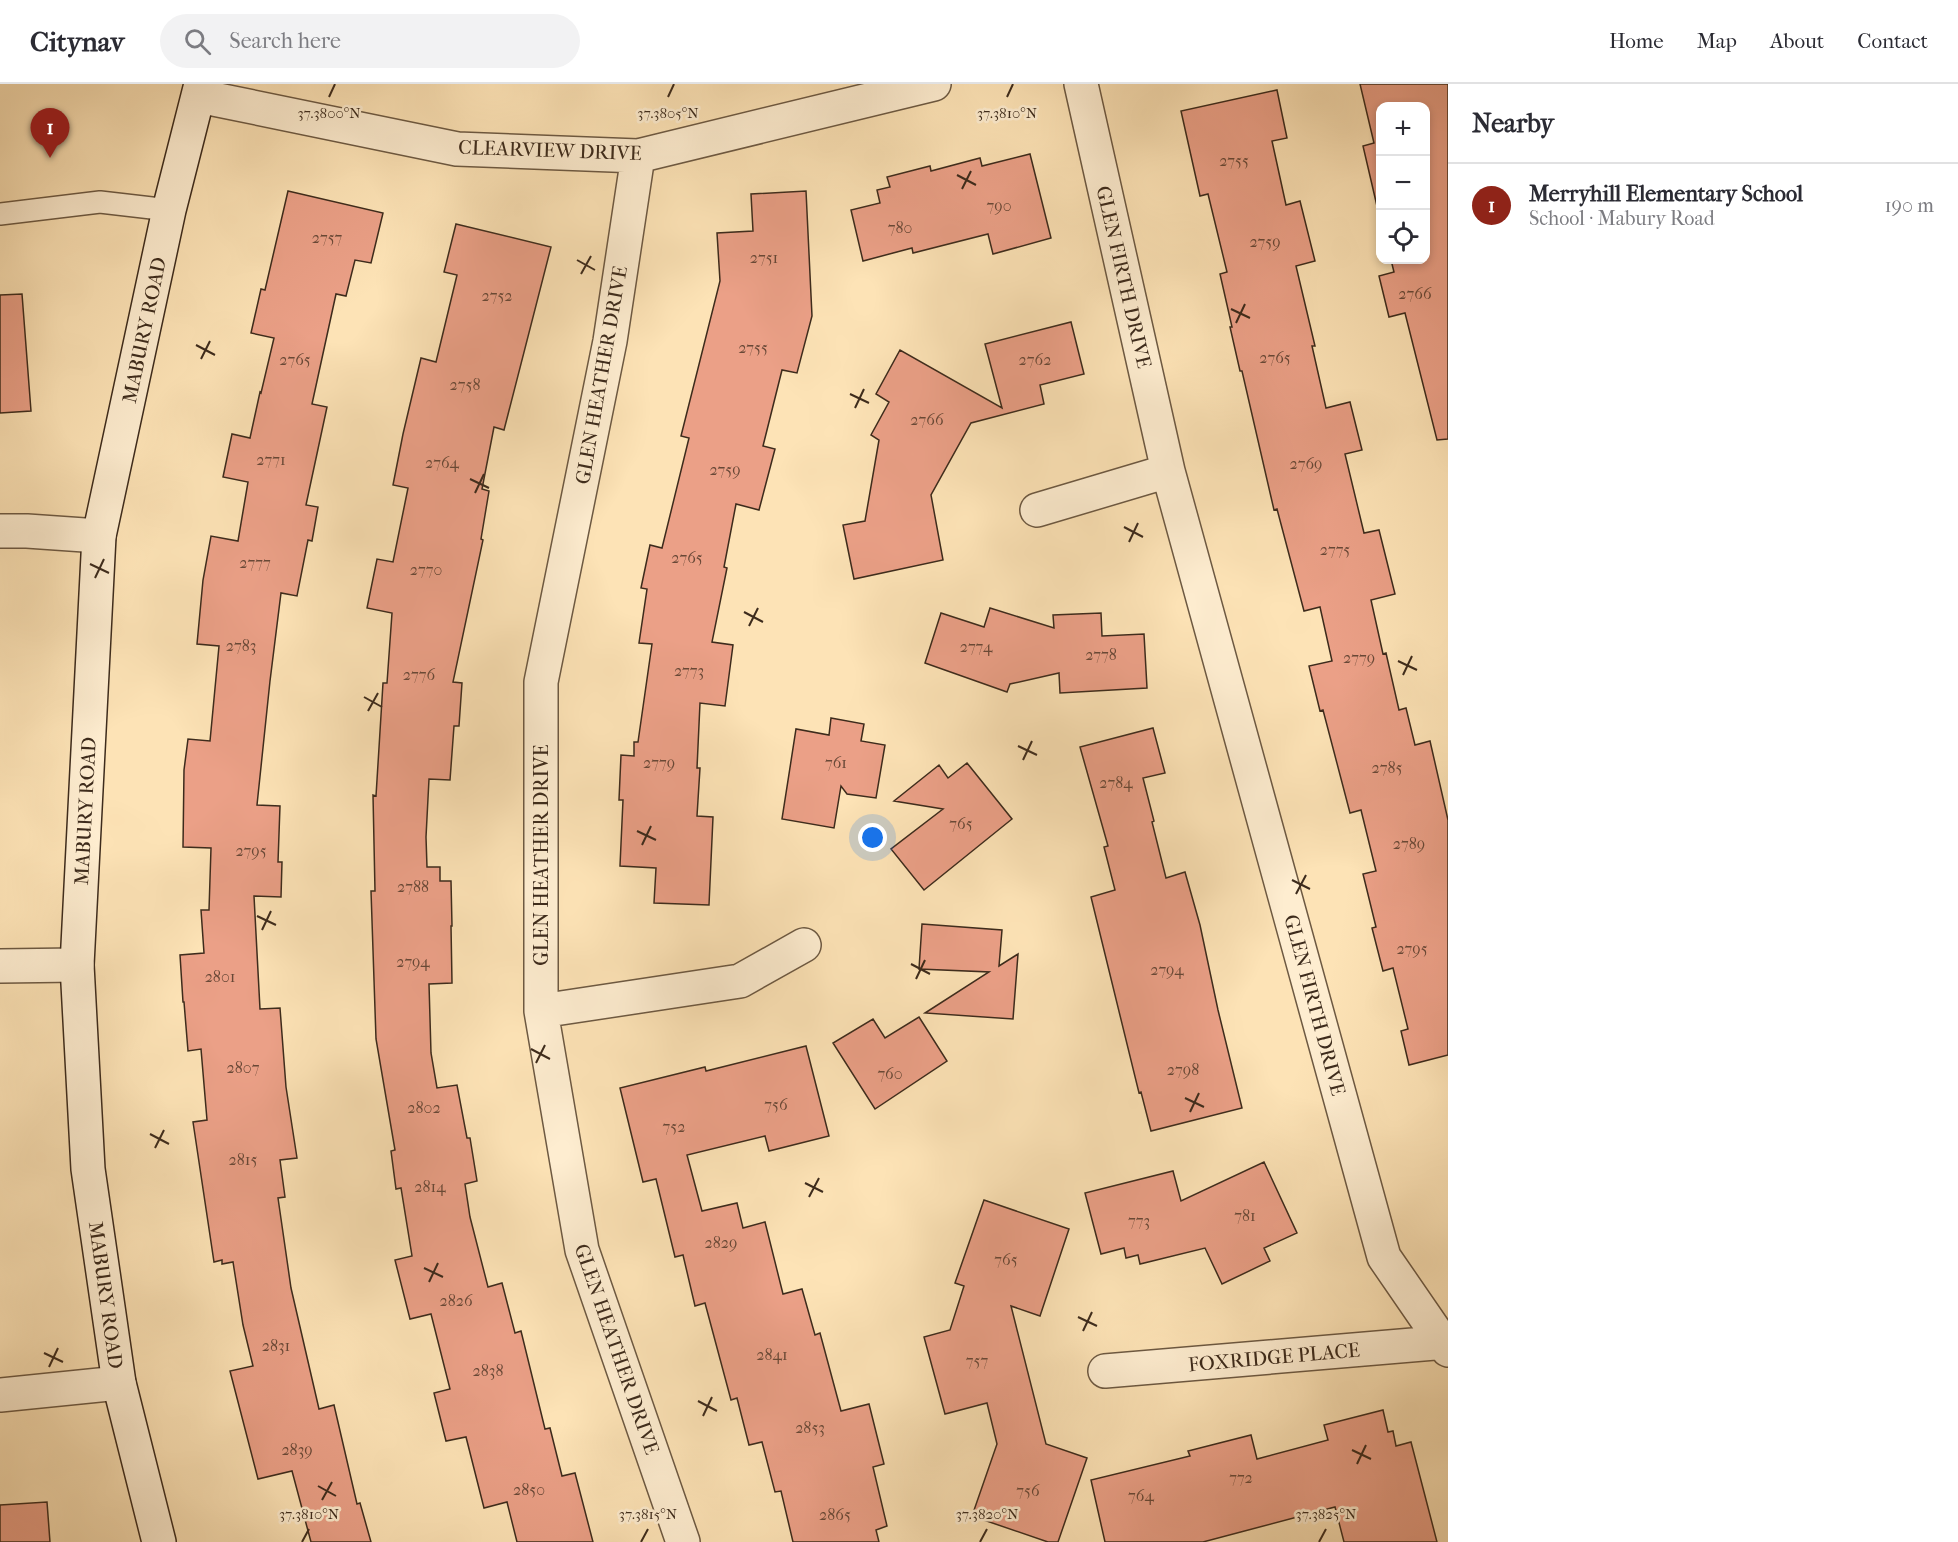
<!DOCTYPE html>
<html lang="en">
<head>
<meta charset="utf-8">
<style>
	:root { --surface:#fff; --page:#f2f2f3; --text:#2b2b33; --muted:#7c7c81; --line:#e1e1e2; --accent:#8f2418 }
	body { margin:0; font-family:"IM FELL French Canon",serif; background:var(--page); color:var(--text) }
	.controls { position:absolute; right:18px; top:18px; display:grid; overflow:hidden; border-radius:12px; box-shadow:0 3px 9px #0003 }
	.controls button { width:54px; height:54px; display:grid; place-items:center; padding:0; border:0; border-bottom:2px solid var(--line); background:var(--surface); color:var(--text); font:30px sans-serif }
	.you { position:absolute; left:873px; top:754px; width:21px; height:21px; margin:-15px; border:4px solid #fff; border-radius:50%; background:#1a73e8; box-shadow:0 0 0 9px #1a73e833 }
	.badge { display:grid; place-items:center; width:39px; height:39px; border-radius:50%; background:var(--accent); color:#fff; font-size:20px; font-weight:700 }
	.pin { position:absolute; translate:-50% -50px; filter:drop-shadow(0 2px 3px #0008) }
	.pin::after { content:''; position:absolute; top:32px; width:21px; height:18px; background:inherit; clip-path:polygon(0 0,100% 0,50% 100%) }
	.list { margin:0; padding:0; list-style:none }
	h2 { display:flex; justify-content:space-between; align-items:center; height:78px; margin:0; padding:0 24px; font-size:26px }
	h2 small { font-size:20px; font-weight:400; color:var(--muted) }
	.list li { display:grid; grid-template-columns:39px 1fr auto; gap:18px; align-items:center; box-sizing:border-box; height:84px; padding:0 24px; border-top:2px solid var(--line) }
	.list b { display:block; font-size:22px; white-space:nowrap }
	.list p { margin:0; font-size:20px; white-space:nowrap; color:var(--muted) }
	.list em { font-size:20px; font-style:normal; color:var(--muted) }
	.icon { flex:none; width:33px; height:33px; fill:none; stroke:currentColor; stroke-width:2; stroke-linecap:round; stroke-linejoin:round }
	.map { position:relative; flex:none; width:1448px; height:1458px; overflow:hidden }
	header { display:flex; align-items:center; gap:36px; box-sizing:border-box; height:84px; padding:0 30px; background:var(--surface); border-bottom:2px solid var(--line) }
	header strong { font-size:28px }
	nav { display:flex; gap:33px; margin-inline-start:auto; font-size:21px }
	.search { width:420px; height:54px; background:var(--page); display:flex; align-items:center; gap:15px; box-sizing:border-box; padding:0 21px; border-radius:33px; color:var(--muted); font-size:22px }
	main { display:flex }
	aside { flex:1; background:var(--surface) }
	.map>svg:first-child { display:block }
	.building { fill:#eba087; stroke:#3d2b1c; stroke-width:1.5 }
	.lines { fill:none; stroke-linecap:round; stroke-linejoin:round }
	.service-casing { stroke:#6d5942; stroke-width:24 }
	.minor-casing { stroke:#6d5942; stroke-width:36 }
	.secondary-casing { stroke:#3d2b1c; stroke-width:36 }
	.service { stroke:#feedd0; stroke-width:21 }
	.minor { stroke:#feedd0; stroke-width:33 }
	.secondary { stroke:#feedd0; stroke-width:33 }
	.ticks { fill:none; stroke:#3d2b1c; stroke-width:2 }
	.labels { text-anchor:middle; stroke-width:5; stroke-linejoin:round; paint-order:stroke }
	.number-label { font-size:16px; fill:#684837 }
	.street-label { font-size:20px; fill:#3d2b1c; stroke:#feedd0 }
	.ticks-label { font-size:15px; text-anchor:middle; fill:#3d2b1c; stroke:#feedd0; stroke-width:5; stroke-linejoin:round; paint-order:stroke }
</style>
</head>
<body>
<header>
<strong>Citynav</strong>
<div class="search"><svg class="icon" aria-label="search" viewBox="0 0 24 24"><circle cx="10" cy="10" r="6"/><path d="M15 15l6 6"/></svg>Search here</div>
<nav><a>Home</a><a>Map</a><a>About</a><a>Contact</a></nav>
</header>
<main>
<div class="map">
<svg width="1448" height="1458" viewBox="0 0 1448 1458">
	<rect width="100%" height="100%" fill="#fde3b6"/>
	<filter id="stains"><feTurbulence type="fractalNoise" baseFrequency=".00333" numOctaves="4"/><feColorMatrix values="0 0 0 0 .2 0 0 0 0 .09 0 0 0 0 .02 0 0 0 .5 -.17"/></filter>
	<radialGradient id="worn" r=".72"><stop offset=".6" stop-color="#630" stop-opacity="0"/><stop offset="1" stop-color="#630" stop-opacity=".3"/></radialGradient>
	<path class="building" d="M1360,0h88v355l-11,1 -32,-127 -16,4 -10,-41 15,-4 -3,-12h34v-154h-45v113l-17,-73 11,-3z
		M1277,6l10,48 -15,3 14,64 14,-4 15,60 -19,5 19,80h-3l14,62 24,-6 12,48 -17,4 19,79 15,-3 16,64 -24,6 12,54 3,-1 13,57 7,-2 9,37 15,-4 18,79v235l-39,10 -8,-34 7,-2 -15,-61 -10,3 -11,-43 4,-1 -13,-53 13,-3 -15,-61 -11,3 -27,-103 -3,1 -11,-45 23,-5 -12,-54 -16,4 -27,-102 -3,1 -32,-139h-2l-10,-44h2l-12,-53 7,-2 -19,-78 -8,2 -19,-85z
		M1030,70l21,84 -58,16 -5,-20 -75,19 -1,-5 -49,13 -12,-51 29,-7 -3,-13 13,-3 -3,-10 43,-11 1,5 49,-13 2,8z
		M288,107l95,22 -12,50 -16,-3 -9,36 -10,-2 -24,110 15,3 -21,98 12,2 -6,34 -4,-1 -11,56 -16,-3 -11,88 -13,124 23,1 -2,56h4l-1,35 -27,-1 6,113 20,-1 6,79 11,71 -17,2 5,37 -7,1 13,90 28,121 15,-4 23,99 3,-1 11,39h-60l-19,-71 -34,8 -28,-108 23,-5 -10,-41 -10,-63 -11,2v-4l-8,2 -21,-140 14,-2 -6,-71 -13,2 -4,-49h-1l-3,-47 24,-2 -3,-43h8l2,-62 -28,-1 1,-77 4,-31 22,2 9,-95 -22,-2 6,-64 8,-44 27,5 10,-59 -25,-5 9,-43 18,4 10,-46 1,1 13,-55 -23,-5 10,-44 4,1z
		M806,107l6,125 -15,57 -15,-3 -19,76 12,3 -16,61 -23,-6 -12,63 3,1 -15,74 21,3 -8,61 -25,-3 -3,65h3l-3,48 16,1 -4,88 -55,-2 2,-35 -36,-2 3,-66h-4l2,-45 13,1v-14h4l14,-98 -13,-1 8,-54 -6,-1 9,-43 12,3 27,-110 -8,-2 39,-155 -3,-48 36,-2 -2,-37z
		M456,140l95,23 -47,183 -10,-3 -12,62 7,2 -8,48 2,1 -30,142 9,1 -3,43h-5l-4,54 -21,-1 -3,58 1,30h13v14h11l1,45h-1l1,57 -23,1 2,69 6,35 20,-3 10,53h3l7,43 -12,3 5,33 18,70 14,-4 13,50 6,-2 24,98 5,-1 12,48 13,-3 18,69h-76l-10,-40 -23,6 -18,-71 -20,4 -12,-48 16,-4 -19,-75 -21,5 -15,-59 17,-4 -11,-68 -5,1 -5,-38 4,-1 -19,-111 -5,-148h4l-2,-96 3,1 7,-113h4l5,-70 -25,-5 10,-49 16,3 15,-74 -15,-3 10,-51 18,-76 15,4 21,-87 -13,-3z
		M22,210l9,117 -31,2v-118z
		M1071,238l13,52 -44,11 4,19 -73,19 -40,72 12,65 -89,19 -11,-54 22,-4 14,-81 -8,-5 18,-33 -13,-8 24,-44 102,58 -17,-64z
		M990,524l64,20 -1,-13 48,-2 1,23 42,-2 3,54 -87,5 -1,-20 -49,11 -3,8 -82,-29 16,-50 43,14z
		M831,634l33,6 -3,17 24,4 -9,53 -29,-4 -6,-8 -7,42 -52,-9 14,-90 33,6z
		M1153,644l12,45 -22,5 11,43 -2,1 14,56 19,-6 15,53 18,85 24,98 -91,23 -10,-39 -2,1 -48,-196 24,-7 -11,-43 4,-1 -28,-99z
		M967,679l45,56 -88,71 -33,-41 52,-40 -49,-8 45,-36 9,13z
		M922,840l80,6 -3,36 19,-12 -5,65 -88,-6 64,-41 -70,-3z
		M919,933l28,44 -72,48 -42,-66 40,-24 12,19z
		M806,962l23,90 -60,15 -4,-15 -78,19 15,56 35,-8 6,25 22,-6 18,72 19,-5 13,46 5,-2 21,78 28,-7 15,60 -11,3 14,59 -11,4 3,12h-86l-12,-51 -6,1 -13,-50 -13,3 -12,-47 -6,2 -26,-97 -10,3 -12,-51 -8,2 -19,-78 -13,3 -23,-94 85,-21 1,4z
		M1264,1078l33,71 -33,15 6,13 -48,23 -17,-36 -65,16 -2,-9 -12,3 -2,-10 -23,6 -16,-61 88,-22 8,30z
		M984,1116l85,29 -29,87 -29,-10 35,138 41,14 -29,84h-10l-76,-26 25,-72 -10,-41 -42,11 -21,-77 26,-7 14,-44 -9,-3z
		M1383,1326l5,22 5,-1 3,15 15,-4 26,100h-93l-9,-35 -132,35h-98l-14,-62 99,-24 -2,-5 63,-16 6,24 71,-19 -4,-15z
		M47,1418l3,40h-50v-37z"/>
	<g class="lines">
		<defs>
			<path id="service" d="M0,130l100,-12 69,8"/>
			<path id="minor" d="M1081,0l87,387 216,786 64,93
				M199,12l258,53 181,7 296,-72
				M638,72l-28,185 -69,341v329l41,239 101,292
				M1037,426l131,-39
				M0,447h27l72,5
				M0,882l77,-1
				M541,927l199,-30 64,-36
				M1105,1287l343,-29
				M0,1311l119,-12"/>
			<path id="secondary" d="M159,1458l-40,-159 -31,-214 -11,-204 22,-429 70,-326 32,-126"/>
		</defs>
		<use href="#service" class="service-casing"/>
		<use href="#minor" class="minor-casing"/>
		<use href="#secondary" class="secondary-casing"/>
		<use href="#service" class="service"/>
		<use href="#minor" class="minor"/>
		<use href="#secondary" class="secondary"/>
	</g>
	<path class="ticks" d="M329,13l6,-13M668,13l6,-13M1007,13l6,-13M957,91l19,10M962,105l9,-18M577,176l18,10M581,190l10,-18M1231,225l19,9M1236,239l9,-19M196,261l19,10M201,275l9,-18M850,310l19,9M855,324l9,-19M470,395l19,9M475,409l9,-19M1124,443l19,10M1129,458l9,-19M90,480l19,9M95,494l9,-19M744,528l19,10M749,542l9,-18M1398,577l19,9M1403,591l9,-19M364,613l18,10M368,627l10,-18M1018,662l19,9M1023,676l9,-19M637,747l19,9M642,761l9,-19M1292,796l18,9M1296,810l10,-19M257,832l19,9M262,846l9,-19M911,880l19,10M916,895l9,-19M531,965l19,10M536,979l9,-18M1185,1014l19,9M1190,1028l9,-19M150,1050l19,10M155,1064l9,-18M805,1099l18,9M809,1113l10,-19M424,1184l19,9M429,1198l9,-19M1078,1233l19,9M1083,1247l9,-19M44,1269l19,9M49,1283l9,-19M698,1317l19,10M703,1332l9,-19M1352,1366l19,9M1357,1380l9,-19M318,1402l18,10M322,1416l10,-18M302,1458l7,-13M641,1458l7,-13M980,1458l7,-13M1319,1458l7,-13"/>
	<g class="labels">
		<g class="number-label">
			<text x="1234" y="82">2755</text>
			<text x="999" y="127">790</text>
			<text x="900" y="149">780</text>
			<text x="327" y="159">2757</text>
			<text x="1265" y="163">2759</text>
			<text x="764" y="179">2751</text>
			<text x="1415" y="215">2766</text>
			<text x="497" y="217">2752</text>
			<text x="753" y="269">2755</text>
			<text x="1275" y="279">2765</text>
			<text x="295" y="281">2765</text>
			<text x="1035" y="281">2762</text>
			<text x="465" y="306">2758</text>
			<text x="927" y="341">2766</text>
			<text x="271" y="381">2771</text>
			<text x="442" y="384">2764</text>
			<text x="1306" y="385">2769</text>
			<text x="725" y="391">2759</text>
			<text x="1335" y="471">2775</text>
			<text x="687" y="479">2765</text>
			<text x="255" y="484">2777</text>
			<text x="426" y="491">2770</text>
			<text x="241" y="567">2783</text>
			<text x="976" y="568">2774</text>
			<text x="1101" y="576">2778</text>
			<text x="1359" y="579">2779</text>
			<text x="689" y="592">2773</text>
			<text x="419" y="596">2776</text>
			<text x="659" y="684">2779</text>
			<text x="836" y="684">761</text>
			<text x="1387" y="689">2785</text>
			<text x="1116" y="704">2784</text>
			<text x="961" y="745">765</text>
			<text x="1409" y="765">2789</text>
			<text x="251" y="772">2795</text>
			<text x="413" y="808">2788</text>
			<text x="1412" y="870">2795</text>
			<text x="413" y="883">2794</text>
			<text x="1167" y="891">2794</text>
			<text x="220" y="898">2801</text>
			<text x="243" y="989">2807</text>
			<text x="1183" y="991">2798</text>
			<text x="890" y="995">760</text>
			<text x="776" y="1026">756</text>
			<text x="424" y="1029">2802</text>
			<text x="674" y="1048">752</text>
			<text x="243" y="1081">2815</text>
			<text x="430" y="1108">2814</text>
			<text x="1245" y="1137">781</text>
			<text x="1139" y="1142">773</text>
			<text x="721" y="1164">2829</text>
			<text x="1006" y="1181">765</text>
			<text x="456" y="1222">2826</text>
			<text x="276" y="1267">2831</text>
			<text x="772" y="1276">2841</text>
			<text x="977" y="1282">757</text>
			<text x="488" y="1292">2838</text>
			<text x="810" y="1349">2853</text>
			<text x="297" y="1371">2839</text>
			<text x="1241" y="1399">772</text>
			<text x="529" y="1411">2850</text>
			<text x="1028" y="1412">756</text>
			<text x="1141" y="1417">764</text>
			<text x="835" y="1436">2865</text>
		</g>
		<g class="street-label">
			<text transform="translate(550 66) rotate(2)" y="7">CLEARVIEW DRIVE</text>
			<text transform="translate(1124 193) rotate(77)" y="7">GLEN FIRTH DRIVE</text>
			<text transform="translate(144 246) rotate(-78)" y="7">MABURY ROAD</text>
			<text transform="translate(601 291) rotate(-80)" y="7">GLEN HEATHER DRIVE</text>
			<text transform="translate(85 727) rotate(-87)" y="7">MABURY ROAD</text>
			<text transform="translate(541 771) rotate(-90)" y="7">GLEN HEATHER DRIVE</text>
			<text transform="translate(1315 921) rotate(75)" y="7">GLEN FIRTH DRIVE</text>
			<text transform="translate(106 1211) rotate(82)" y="7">MABURY ROAD</text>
			<text transform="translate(617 1265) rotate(71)" y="7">GLEN HEATHER DRIVE</text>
			<text transform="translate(1274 1273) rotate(-5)" y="7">FOXRIDGE PLACE</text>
		</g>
	</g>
	<g class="ticks-label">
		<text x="329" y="34">37.3800°N</text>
		<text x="668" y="34">37.3805°N</text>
		<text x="1007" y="34">37.3810°N</text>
		<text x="309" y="1435">37.3810°N</text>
		<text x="648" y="1435">37.3815°N</text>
		<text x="987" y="1435">37.3820°N</text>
		<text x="1326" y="1435">37.3825°N</text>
	</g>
	<rect width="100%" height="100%" filter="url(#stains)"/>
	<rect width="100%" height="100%" fill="url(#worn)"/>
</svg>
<div class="controls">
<button>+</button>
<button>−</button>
<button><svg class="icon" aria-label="locate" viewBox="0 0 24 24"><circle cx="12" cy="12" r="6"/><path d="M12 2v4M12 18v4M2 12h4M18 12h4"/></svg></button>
</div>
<div class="you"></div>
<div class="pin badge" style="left:50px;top:74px">1</div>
</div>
<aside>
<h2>Nearby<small></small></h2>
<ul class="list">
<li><span class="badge">1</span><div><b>Merryhill Elementary School</b><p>School · Mabury Road</p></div><em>190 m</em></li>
</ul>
</aside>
</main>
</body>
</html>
